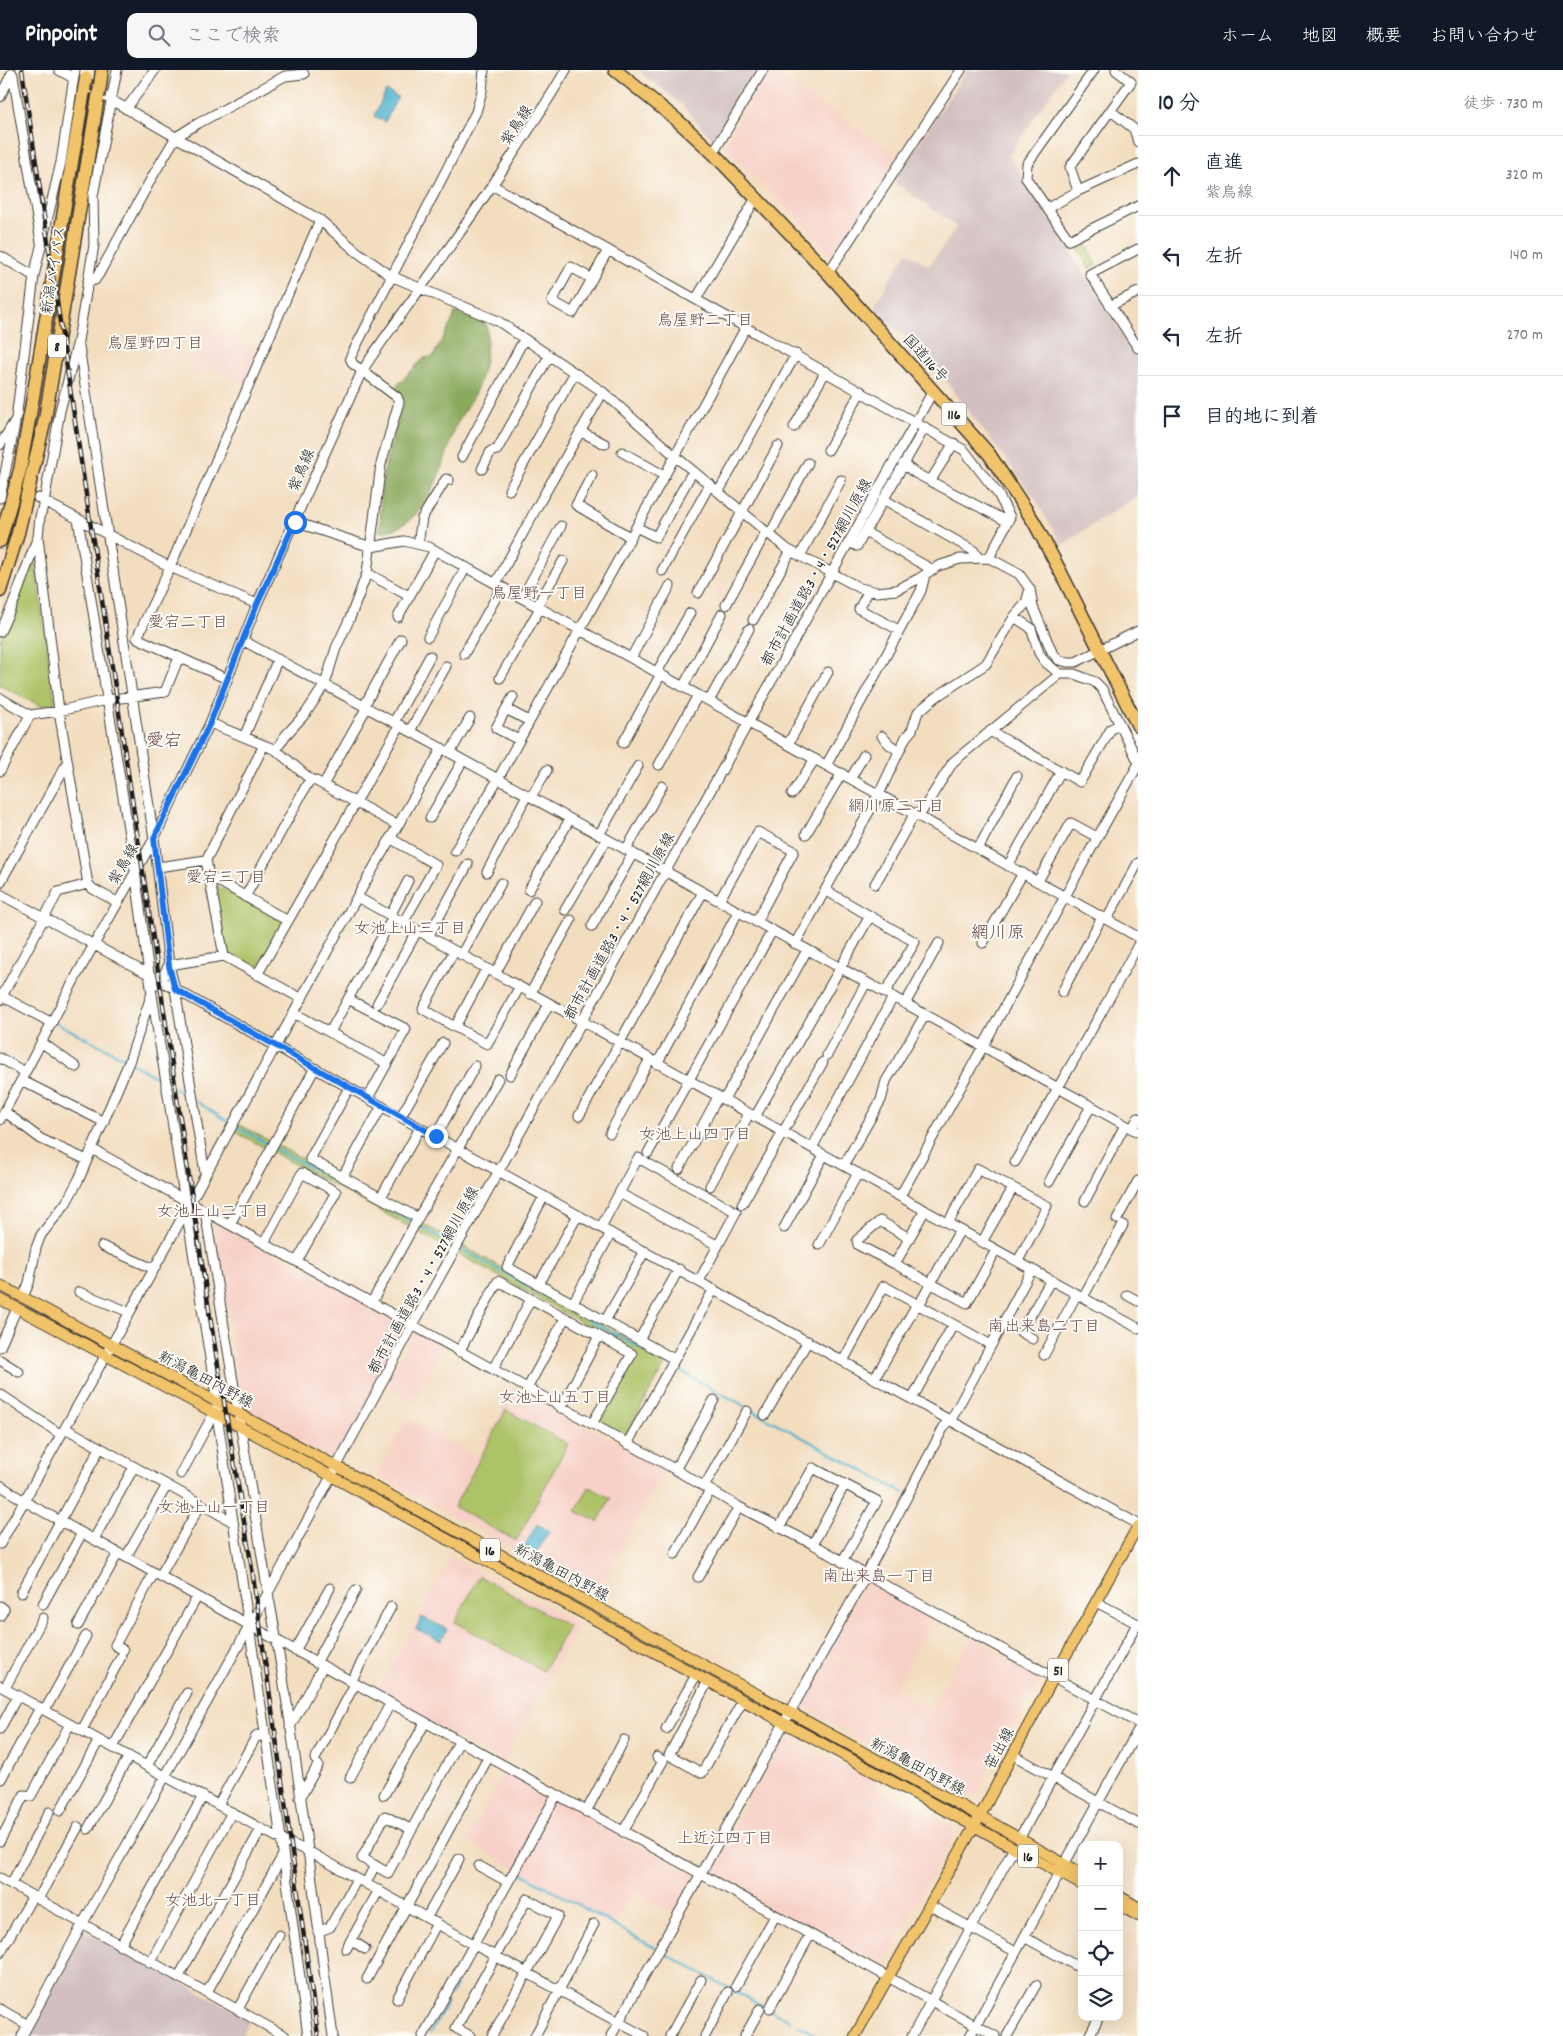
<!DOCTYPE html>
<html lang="ja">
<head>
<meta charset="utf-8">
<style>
	:root { --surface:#fff; --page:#f6f6f7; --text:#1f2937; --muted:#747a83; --line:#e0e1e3; --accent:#111827 }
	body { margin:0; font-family:Dekko,"Klee One",sans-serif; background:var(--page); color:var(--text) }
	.controls { position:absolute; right:15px; bottom:15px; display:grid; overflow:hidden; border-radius:10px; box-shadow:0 5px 20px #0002 }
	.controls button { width:45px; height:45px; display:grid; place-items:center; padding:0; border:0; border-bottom:1px solid var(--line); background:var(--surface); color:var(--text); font:25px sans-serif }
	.stop { position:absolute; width:15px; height:15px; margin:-11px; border:4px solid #1a73e8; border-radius:50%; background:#fff }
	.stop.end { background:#1a73e8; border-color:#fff; box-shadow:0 1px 5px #0008 }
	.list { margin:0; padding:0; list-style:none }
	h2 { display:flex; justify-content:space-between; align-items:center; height:65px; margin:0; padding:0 20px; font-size:21px }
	h2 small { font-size:16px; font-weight:400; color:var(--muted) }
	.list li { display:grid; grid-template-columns:32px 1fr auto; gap:15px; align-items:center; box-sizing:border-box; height:80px; padding:0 20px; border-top:1px solid var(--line) }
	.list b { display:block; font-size:19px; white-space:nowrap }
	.list p { margin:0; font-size:16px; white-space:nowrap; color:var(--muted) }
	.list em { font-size:16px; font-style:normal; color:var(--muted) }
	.icon { flex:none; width:28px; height:28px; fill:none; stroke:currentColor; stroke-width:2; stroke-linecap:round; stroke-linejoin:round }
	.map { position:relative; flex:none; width:1138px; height:1966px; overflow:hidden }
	header { display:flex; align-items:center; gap:30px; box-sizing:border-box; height:70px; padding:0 25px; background:var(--accent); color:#fff }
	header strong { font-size:24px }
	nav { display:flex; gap:28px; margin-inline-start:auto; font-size:18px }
	.search { width:350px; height:45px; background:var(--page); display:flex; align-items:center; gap:12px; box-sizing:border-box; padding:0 18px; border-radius:10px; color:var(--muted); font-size:19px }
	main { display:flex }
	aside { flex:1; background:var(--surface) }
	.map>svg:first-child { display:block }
	.built { fill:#f7d1c7 }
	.industrial { fill:#d2bfc0 }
	.green { fill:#adc367; stroke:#647042 }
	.forest { fill:#8aa95c; stroke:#53623c }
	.water { fill:#4fb2ce; stroke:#366775 }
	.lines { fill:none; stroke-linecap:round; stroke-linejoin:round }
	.stream { stroke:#4fb2ce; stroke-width:2.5 }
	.minor-casing { stroke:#3c3934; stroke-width:11 }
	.major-casing { stroke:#3c3934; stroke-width:12 }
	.highway-casing { stroke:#3c3934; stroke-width:15 }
	.minor { stroke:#fff; stroke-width:9 }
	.major { stroke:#f1c36a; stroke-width:10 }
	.highway { stroke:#f1c36a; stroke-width:12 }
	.rail-casing { stroke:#1c1c1c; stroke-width:4.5 }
	.rail { stroke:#fdfcf7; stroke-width:2.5; stroke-dasharray:8; stroke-linecap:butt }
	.highway-bridge-casing { stroke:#3c3934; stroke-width:15; stroke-linecap:butt }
	.highway-bridge { stroke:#f1c36a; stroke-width:12 }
	.route { stroke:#1a73e8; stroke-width:6 }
	.labels { text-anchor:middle; stroke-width:4; stroke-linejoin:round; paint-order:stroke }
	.shield { fill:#fdfcf7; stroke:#605f5e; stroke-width:1 }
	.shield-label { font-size:14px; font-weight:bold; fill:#1c1c1c }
	.street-label { font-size:15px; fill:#1c1c1c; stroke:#fdfcf7 }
	.neighbourhood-label { font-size:16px; fill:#6a4b4a; stroke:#fdfcf7 }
	.quarter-label { font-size:18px; fill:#6a4b4a; stroke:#fdfcf7 }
</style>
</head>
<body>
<header>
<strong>Pinpoint</strong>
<div class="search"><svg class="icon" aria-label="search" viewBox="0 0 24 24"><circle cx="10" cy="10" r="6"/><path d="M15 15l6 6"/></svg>ここで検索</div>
<nav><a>ホーム</a><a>地図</a><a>概要</a><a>お問い合わせ</a></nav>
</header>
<main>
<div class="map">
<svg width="1138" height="1966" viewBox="0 0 1138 1966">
	<rect width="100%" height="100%" fill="#fdfcf7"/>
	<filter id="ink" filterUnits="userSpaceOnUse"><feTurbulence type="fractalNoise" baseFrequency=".02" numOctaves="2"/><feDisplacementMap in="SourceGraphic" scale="10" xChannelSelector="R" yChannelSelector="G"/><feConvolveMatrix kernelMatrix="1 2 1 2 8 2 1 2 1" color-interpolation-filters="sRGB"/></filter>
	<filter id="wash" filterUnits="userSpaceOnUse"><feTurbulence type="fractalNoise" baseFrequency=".0096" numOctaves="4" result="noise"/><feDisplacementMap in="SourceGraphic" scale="20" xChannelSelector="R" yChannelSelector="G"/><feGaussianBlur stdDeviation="1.12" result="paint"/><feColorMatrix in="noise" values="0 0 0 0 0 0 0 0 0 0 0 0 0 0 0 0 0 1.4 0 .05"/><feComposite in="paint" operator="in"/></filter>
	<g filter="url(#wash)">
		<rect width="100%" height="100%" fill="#f3ddbf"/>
		<path class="built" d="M769,0l130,86 -65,101 -3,-1 -23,-27 -84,-83z
			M198,253l62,29 -13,33 -42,-20 -5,11 -9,-3z
			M214,1152l195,104 -71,130 -7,3 -86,-47 -3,-7z
			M415,1261l29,15 -31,55 -28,-16z
			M513,1318l153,80 -71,126 -218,-119 30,-56 70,37z
			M450,1487l129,67 -76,138 -127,-68z
			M868,1511l67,36 -40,72 -66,-36z
			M971,1567l71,38 -41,74 -35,-19 34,20 -24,44 -11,4 -86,-48 29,-52 23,12z
			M829,1585l78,42 -29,53 -78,-44z
			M782,1665l91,46 3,8 74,36 4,11 -73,134 -172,-95z
			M505,1700l191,107 -20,36 -44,-22 -18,32 -148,-82z"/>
		<path class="industrial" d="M638,0h120l-44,71 -32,-36z
			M967,0h100l-58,85 129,204v137l-76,49 -27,-47 -93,-122 -68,-70 33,-54 22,14 28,-39 -63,-45z
			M83,1860l167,89 -9,17h-216z"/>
		<path class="green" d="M1083,167l14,28 -8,4 -14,-27z
			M32,493h3l20,140 -14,3 -41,-21v-45z
			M217,816l66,35 -27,51 -30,-17 -13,-67z
			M238,1054l214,116 -4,8 -214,-117z
			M463,1176l204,115 -43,77 -28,-14 39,-72 -176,-98z
			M506,1340l62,34 -52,97 -62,-34z
			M589,1417l22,11 -13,24 -22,-11z
			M479,1506l90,51 -26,44 -88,-49z"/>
		<path class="forest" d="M455,242l32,13c1,23 -2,46 -12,68 -5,11 -14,21 -19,33 -13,37 -28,103 -76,106l1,-43 7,-37 15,-48 -2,-9 -8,-6 31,-31 9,-1c7,-16 18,-29 22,-45z"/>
		<path class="water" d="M386,21l12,6 -13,25 -11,-6z
			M537,1454l12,7 -13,23 -12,-7z
			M422,1547l25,12 -6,12 -25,-12z"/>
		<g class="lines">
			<path class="stream" d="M55,952l69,36 38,23
				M169,1015l21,13
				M197,1032l33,21
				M235,1056l34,19
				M274,1078l138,74
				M417,1155l37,20
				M459,1178l209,116
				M673,1297l231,126
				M517,1803l1,-2 137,77
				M664,1883l98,53
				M451,1925l5,-10
				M771,1941l19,10
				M798,1955l20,11
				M430,1963l17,-31"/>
		</g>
	</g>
	<g filter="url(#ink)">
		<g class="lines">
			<defs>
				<path id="minor" d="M59,0l261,150 36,31 35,25 107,45 105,71 72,64 112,93 73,39 17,4 19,-2 22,-11 20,-13 22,-7 29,-1 30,16 11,15 3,18 19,45 7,8 8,2h9l62,-31
					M1094,0l-67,94 -1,14 43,62 69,-34
					M13,5l28,167
					M0,27l12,-24
					M126,39l29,-39
					M1111,41l23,18 4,13
					M713,83l50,-83
					M492,115l472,265 34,44 12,23 -21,41
					M1078,121l60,-27
					M1048,138l30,-17 -8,-24 61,-85 -15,-12
					M1138,179l-48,25 48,74
					M0,186l34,20
					M828,203l133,-203
					M592,209l-21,-12 -19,34 21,12 35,-63
					M88,212l7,-2 4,-6 56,-102 21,-35 21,-13 88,-48 19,-2
					M696,229l60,-101
					M1110,236l28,-14
					M79,276l75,493 15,126 6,24 30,184
					M794,357l32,-56
					M580,361l25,13
					M0,375l16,-26 18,-143 27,-114 14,-92
					M828,380l33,-59
					M622,382l43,24
					M462,387l62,-118
					M903,394l12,9 93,49
					M482,399l9,-18 6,-1 52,-94
					M592,405l-16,30 54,32
					M931,410l23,-37
					M509,420l65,-116
					M719,421l77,-137
					M0,428l15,-74
					M38,428l132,69 87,37
					M883,429l91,52 4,7
					M78,449l57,352 17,124 65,407v13l64,423 27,198
					M295,452l76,25 33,-6 25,6 709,390
					M636,457l20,10 37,-66
					M865,462l68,38
					M770,464l38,-71
					M849,472l8,4 68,-119
					M418,474l4,-26 24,-39 3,1
					M800,486l41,-76
					M662,501l48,-87
					M367,503l42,23
					M496,513l41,-76 66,-115
					M869,520l-10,19 40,21
					M698,523l80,-147
					M522,528l39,-72
					M726,535l40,-73
					M537,536l26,-45
					M398,547l37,-67
					M1014,547l17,11 8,25 6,9 15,12h14l11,4 10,4 7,7 36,72
					M753,550l38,-69
					M0,562l15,-33 22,-60
					M428,567l38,-70
					M244,571l254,138 640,353
					M464,584l38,-67
					M631,588l39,-72
					M657,602l33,-59
					M500,608l40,-70
					M227,609l-90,-41 33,-71 150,-347
					M683,617l39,-73
					M0,628l30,17 29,-4 47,-11 59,-8 14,-35
					M709,631l40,-72
					M364,636l37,-67
					M506,639l7,-12
					M394,652l36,-66
					M210,653l66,27 34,29 6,2 81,44
					M410,661l36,-65
					M990,661l90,51 31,-53 9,-5
					M882,666l7,8 10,7
					M244,667l34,-78
					M519,670l-23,-12 10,-19 23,12
					M623,673l38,-69
					M788,674l40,-72
					M276,680l9,-14 21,-23 19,-29 11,-36 14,-30 17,-45 14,-109 18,-62 -2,-5 -44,-33 -3,-6 126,-246 6,-21 2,-21
					M450,683l20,-35
					M827,694l94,-173 4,-16
					M659,695l39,-70
					M0,701l30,-56
					M851,708l13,-23
					M323,715l44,-78
					M792,724l23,-35
					M531,727l16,-27
					M919,746l34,-54 107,-88
					M430,748l33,-58
					M806,764l36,-61
					M599,765l39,-69
					M390,768l46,27 -33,58
					M978,779l39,-73
					M626,780l36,-64
					M455,781l43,-72 248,-452
					M1008,796l53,-95
					M158,797l48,-7
					M487,802l40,-77
					M208,805l80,46 -31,54
					M1038,811l33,-58 26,14
					M0,813l67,-120
					M875,814l40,-71
					M529,820l41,-71
					M825,820l90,52 -30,51
					M0,824l161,87 259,147 718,396
					M245,827l65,-118
					M357,827l781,431
					M719,831l39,-69 36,19 -38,71
					M117,832l-24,-13 -5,-5 -29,-173 -21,-174 2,-20 4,-15 16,-91 18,-70 16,-96 -1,-49 24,-126
					M565,840l42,-71
					M390,846l18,-35
					M1107,849l31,-56
					M288,851l112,-196
					M592,856l41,-73
					M428,867l40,-73
					M983,873l40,-70
					M795,874l84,-150 27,-57 6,-7 6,-18 18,-15 50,-33 28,-47 12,-14 3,-11
					M454,881l-31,58 32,18
					M461,885l40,-72
					M224,886l-18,-96 58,-115
					M486,899l-31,58 32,17 32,-56
					M495,904l40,-73
					M158,915l11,-20 55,-9 78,43
					M1062,922l40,-75
					M530,924l41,-74
					M0,925l52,28
					M348,929l58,30 -38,69
					M0,930l58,-108 30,-8
					M377,934l40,-73
					M905,934l34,-61
					M294,943l92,50
					M330,962l63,-115
					M41,972l35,25
					M827,985l39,-72
					M0,988l25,14
					M657,994l81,-152
					M510,1005l39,-71
					M21,1010l83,42
					M349,1018l-39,71 108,59 80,-139
					M724,1030l83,-150
					M5,1042l36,27 46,21
					M401,1046l42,-73
					M579,1046l124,-224
					M755,1047l115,-201
					M0,1050l78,-147 76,-134 20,-42 36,-74 47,-119 105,-233c22,-34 47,-66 70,-99 47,-66 93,-133 134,-202
					M1132,1059l6,-11
					M610,1063l40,-74
					M436,1066l39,-70
					M812,1078l81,-151
					M92,1079l577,317 70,41 74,37 53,31 272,148
					M648,1083l124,-222
					M1015,1092l85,-147 38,-70
					M844,1095l37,-65 5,-19 39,-66
					M679,1099l39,-72
					M343,1106l39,-70
					M1049,1112l42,-76
					M710,1116l39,-72
					M619,1123l98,52
					M544,1126l-37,71 167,92
					M900,1126c81,-143 157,-288 238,-431
					M381,1127l39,-69
					M1085,1131l40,-76
					M742,1134l81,-142
					M1117,1149l21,-38
					M948,1153l30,-54 69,37 -29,55
					M230,1154l85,-156
					M601,1157l37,-69 98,54 -37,69
					M784,1158l40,-73
					M909,1168l-29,-17 -23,19 1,5 37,19 30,-54
					M982,1172l31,-54
					M264,1173l38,-70 34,19 -39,69
					M819,1175l39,-72
					M102,1176l52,23
					M895,1194l72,39 29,-53
					M539,1214l39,-69
					M79,1222l50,20
					M1127,1225l11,6
					M23,1227l6,-14 7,-35 5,-13 25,-32 13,-24 50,-117 22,-66
					M1083,1227l40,-72
					M372,1232l46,-84
					M573,1233l38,-70
					M919,1235l41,-75
					M605,1251l40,-70
					M1033,1269l-12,-7 30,-52
					M639,1270l40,-71
					M0,1277l17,-39
					M459,1282l39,-71 134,73 -40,70
					M1044,1285l33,-61
					M0,1290l19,12
					M843,1291l41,-75 107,59
					M493,1299l38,-70
					M875,1308l42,-74
					M527,1319l38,-71
					M0,1324l60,40
					M912,1329l41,-74
					M561,1338l38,-72
					M765,1345l43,-74
					M951,1350l81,-151
					M65,1358l136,76 -41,72
					M627,1374l87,-155
					M675,1400l39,-70
					M181,1404l33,-61
					M0,1415l24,16 971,535
					M704,1417l43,-76
					M201,1434l32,18
					M779,1458l34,-60 64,33 -35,61
					M94,1469l40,-72
					M0,1474l154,-275 203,-372 85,-149
					M813,1474l32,-60
					M675,1484l35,-64
					M126,1487l41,-72
					M698,1507l41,-70
					M21,1523l79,-145
					M1096,1532l42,22
					M43,1534l39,-71
					M0,1536l4,3 -4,7
					M78,1555l40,-72
					M123,1580l-8,-5 39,-72
					M295,1581l35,-63
					M316,1593l40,-73
					M708,1611l-39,74 33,18 41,-73
					M351,1612l40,-75
					M0,1616l282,154 26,11 165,93 171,92
					M5,1618l38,-70
					M45,1640l41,-74
					M290,1657l33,-61
					M0,1659l18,-34
					M666,1659l30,-54
					M82,1660l39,-73
					M113,1677l84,-150
					M1013,1685l125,69
					M315,1689l40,-75
					M147,1696l40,-73
					M350,1708l40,-74
					M1,1709l39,-71
					M384,1725l41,-72
					M300,1728l18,-33
					M218,1735l39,-70 10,3
					M60,1741l39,-71
					M586,1742l38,-72
					M88,1759l41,-73
					M412,1760l-27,-14 -23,42 26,15 71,-131
					M623,1762l40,-71 -6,-4
					M1019,1769l118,-215
					M0,1771l24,-46 7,1 39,-72
					M479,1796l29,16
					M0,1808l285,158
					M366,1813l9,-18
					M11,1814l38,-72
					M38,1829l40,-72
					M929,1835l87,47
					M427,1847l32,-58
					M318,1862l12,-5 27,-48
					M1024,1867l58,32
					M351,1870l14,9
					M120,1876l83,-150
					M346,1879l33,-59
					M0,1883l33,-57
					M150,1893l82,-151
					M178,1908l83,-149
					M367,1909l121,-221
					M736,1916l39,-70
					M207,1922l76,-137
					M397,1929l40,-76
					M770,1938l40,-73
					M0,1939l28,16
					M238,1939l41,-74
					M22,1966l61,-113 185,-330 -63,-382
					M333,1966c-21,-148 -37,-296 -65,-443l145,-268 520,-934
					M423,1966l133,-240
					M470,1966l-14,-8 71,-129 31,17 -66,120
					M535,1966l59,-112
					M611,1966l255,-461 82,-156
					M670,1966l31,-56
					M705,1966l23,-44
					M745,1966l15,-27
					M912,1966l102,-188
					M970,1966l168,-306
					M1007,1966l29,-51
					M1089,1966l10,-19"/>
				<path id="major" d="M0,1215l592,319 388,212 102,58
					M0,1229l254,135 828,451
					M1119,1826l19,11
					M1119,1835l19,11
					M855,1966l125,-220 74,-139 84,-151"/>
				<path id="highway" d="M615,0l62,50 36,33 43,45 72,75 161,181 45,68 26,49 78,155
					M100,16l2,-16
					M0,471l20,-71 11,-61 53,-319
					M0,521l18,-58 27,-114 53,-322"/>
			</defs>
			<use href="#minor" class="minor-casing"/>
			<use href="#major" class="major-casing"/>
			<use href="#highway" class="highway-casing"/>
			<use href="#minor" class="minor"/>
			<use href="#major" class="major"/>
			<use href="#highway" class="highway"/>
			<defs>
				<path id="rail" d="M22,0l189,1253 41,246 66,467"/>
			</defs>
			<use href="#rail" class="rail-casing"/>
			<use href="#rail" class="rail"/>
			<defs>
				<path id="highway-bridge" d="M84,20l2,-12
					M98,27l2,-11"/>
			</defs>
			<use href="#highway-bridge" class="highway-bridge-casing"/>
			<use href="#highway-bridge" class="highway-bridge"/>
		</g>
	</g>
	<g class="lines" filter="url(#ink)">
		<path class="route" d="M295,452l-38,82 -47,119 -56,115 15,128 6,23 261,147"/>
	</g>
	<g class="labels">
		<g class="shield">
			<rect x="48" y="264.5" width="18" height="23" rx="4"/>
			<rect x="941.5" y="332.5" width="25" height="23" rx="4"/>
			<rect x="480" y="1468.5" width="20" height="23" rx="4"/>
			<rect x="1048" y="1588.5" width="20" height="23" rx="4"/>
			<rect x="1018" y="1774.5" width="20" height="23" rx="4"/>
		</g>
		<g class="shield-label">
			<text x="57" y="281">8</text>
			<text x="954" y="349">116</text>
			<text x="490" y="1485">16</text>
			<text x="1058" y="1605">51</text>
			<text x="1028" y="1791">16</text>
		</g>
		<g class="street-label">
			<text transform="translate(516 55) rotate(-57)" y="5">紫鳥線</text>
			<text transform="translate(53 200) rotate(-81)" y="5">新潟バイパス</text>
			<text transform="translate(926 288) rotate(48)" y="5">国道116号</text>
			<text transform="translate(301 400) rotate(-67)" y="5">紫鳥線</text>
			<text transform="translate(816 502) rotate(-61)" y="5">都市計画道路3・4・527網川原線</text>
			<text transform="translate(123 794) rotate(-60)" y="5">紫鳥線</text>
			<text transform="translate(619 856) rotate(-61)" y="5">都市計画道路3・4・527網川原線</text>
			<text transform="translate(423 1210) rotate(-61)" y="5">都市計画道路3・4・527網川原線</text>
			<text transform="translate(206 1309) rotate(28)" y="5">新潟亀田内野線</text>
			<text transform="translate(562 1502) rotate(28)" y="5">新潟亀田内野線</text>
			<text transform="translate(999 1678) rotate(-62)" y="5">笹出線</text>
			<text transform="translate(918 1696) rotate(28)" y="5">新潟亀田内野線</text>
		</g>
		<g class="neighbourhood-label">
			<text x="705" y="255">鳥屋野二丁目</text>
			<text x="155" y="278">鳥屋野四丁目</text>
			<text x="539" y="528">鳥屋野一丁目</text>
			<text x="188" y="557">愛宕二丁目</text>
			<text x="896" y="741">網川原二丁目</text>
			<text x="226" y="812">愛宕三丁目</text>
			<text x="410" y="863">女池上山三丁目</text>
			<text x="695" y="1069">女池上山四丁目</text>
			<text x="213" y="1146">女池上山二丁目</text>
			<text x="1044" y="1261">南出来島二丁目</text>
			<text x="555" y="1332">女池上山五丁目</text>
			<text x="214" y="1442">女池上山一丁目</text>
			<text x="879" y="1511">南出来島一丁目</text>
			<text x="725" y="1773">上近江四丁目</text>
			<text x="213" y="1835">女池北一丁目</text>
		</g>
		<g class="quarter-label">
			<text x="164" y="676">愛宕</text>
			<text x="998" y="868">網川原</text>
		</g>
	</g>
</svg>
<div class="controls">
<button>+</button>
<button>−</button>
<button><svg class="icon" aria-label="locate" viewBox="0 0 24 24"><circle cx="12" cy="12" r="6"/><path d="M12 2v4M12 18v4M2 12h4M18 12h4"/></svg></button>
<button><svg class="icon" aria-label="layers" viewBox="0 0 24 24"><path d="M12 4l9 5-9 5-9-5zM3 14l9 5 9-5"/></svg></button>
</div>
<div class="stop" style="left:295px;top:452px"></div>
<div class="stop end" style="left:436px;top:1066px"></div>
</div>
<aside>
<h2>10 分<small>徒歩 · 730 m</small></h2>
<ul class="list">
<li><svg class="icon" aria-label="ahead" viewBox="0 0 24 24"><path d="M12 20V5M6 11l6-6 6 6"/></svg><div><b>直進</b><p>紫鳥線</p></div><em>320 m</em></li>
<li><svg class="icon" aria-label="left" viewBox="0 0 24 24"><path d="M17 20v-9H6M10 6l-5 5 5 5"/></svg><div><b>左折</b></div><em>140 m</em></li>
<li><svg class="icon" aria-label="left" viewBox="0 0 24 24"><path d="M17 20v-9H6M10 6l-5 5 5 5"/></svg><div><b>左折</b></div><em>270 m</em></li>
<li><svg class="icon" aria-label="arrive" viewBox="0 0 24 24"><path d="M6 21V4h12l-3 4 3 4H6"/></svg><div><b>目的地に到着</b></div></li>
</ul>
</aside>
</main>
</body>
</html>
